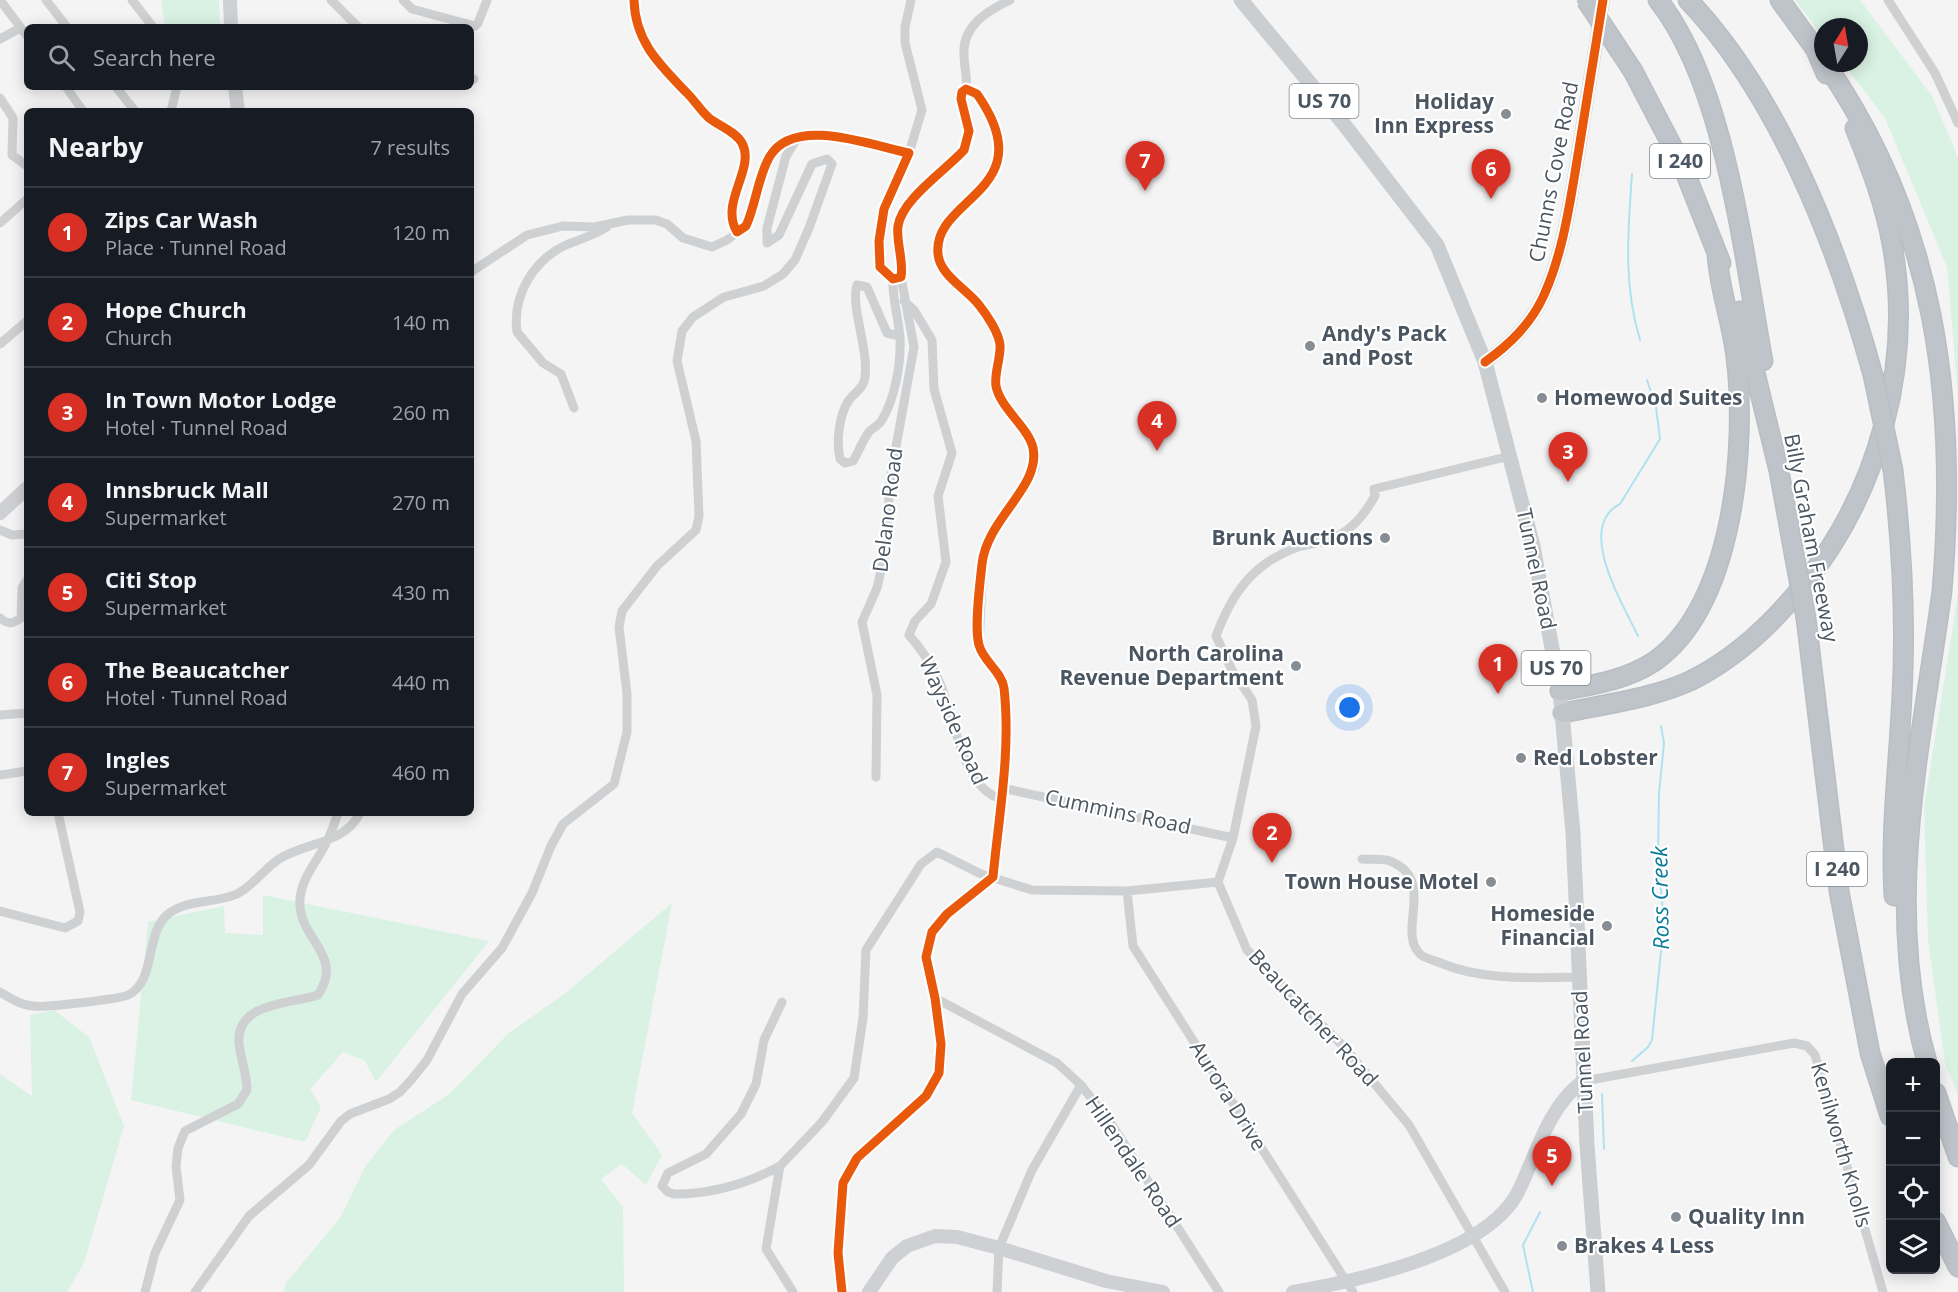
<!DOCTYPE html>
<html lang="en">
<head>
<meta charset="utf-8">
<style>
	:root { --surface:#171b24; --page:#20242c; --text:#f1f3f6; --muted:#9ea1a6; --line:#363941; --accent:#d93025 }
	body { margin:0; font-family:"Open Sans",sans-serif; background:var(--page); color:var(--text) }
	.controls { position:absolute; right:18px; bottom:18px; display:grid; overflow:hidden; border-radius:9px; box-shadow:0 3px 15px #0003 }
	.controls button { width:54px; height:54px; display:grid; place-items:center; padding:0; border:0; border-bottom:2px solid var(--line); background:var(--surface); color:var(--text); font:30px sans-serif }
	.compass { position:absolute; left:1814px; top:18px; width:54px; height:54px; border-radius:50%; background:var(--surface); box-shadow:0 3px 15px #0003; rotate:11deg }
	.you { position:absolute; left:1350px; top:708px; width:21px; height:21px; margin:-15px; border:4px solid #fff; border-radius:50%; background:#1a73e8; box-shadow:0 0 0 9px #1a73e833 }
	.badge { display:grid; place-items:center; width:39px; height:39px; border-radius:50%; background:var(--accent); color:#fff; font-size:20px; font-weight:700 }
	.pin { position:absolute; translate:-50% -50px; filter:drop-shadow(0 2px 3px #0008) }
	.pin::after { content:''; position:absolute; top:32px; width:21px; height:18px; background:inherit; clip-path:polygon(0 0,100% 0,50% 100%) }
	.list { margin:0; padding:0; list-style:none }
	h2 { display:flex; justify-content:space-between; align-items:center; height:78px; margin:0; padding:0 24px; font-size:26px }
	h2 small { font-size:20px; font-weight:400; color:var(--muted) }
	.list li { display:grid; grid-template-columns:39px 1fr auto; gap:18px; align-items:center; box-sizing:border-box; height:90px; padding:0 24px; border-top:2px solid var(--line) }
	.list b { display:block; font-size:22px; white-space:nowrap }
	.list p { margin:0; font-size:20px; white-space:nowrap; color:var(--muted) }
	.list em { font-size:20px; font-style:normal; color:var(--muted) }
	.icon { flex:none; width:33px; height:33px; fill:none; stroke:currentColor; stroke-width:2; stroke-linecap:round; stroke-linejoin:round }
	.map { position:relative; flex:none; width:1958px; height:1292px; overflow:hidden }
	.search { position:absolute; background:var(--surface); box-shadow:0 3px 15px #0003; left:24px; top:24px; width:450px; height:66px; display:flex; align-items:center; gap:15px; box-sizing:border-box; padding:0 21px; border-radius:9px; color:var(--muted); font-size:22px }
	.panel { position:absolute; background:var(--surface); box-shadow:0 3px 15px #0003; left:24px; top:108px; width:450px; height:708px; border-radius:9px }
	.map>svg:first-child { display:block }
	.green { fill:#d9f2e3 }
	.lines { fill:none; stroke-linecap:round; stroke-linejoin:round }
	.stream { stroke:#aee2f0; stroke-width:2 }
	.highway-casing { stroke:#b9bec3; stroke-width:21 }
	.street { stroke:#ced0d2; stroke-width:9 }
	.secondary { stroke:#ced0d4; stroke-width:14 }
	.primary { stroke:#caced1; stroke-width:15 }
	.highway { stroke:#bec4c9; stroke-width:18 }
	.highway-bridge-casing { stroke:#b9bec3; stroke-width:21; stroke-linecap:butt }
	.highway-bridge { stroke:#bec4c9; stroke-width:18 }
	.cycleway-casing { stroke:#fff; stroke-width:13 }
	.cycleway { stroke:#e8590c; stroke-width:9 }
	.poi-dot { fill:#868d94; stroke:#fff; stroke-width:2 }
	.labels { text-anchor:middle; stroke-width:4.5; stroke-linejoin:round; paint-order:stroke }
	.shield { fill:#fff; stroke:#808990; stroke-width:1.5 }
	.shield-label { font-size:20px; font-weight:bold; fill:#4a5661 }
	.poi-label { font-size:21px; font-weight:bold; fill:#4a5661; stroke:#fff; text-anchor:end }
	.street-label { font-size:21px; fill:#4a5661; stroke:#fff }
	.water-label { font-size:22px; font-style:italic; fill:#0c7c9b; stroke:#fff }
</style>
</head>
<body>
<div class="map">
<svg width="1958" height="1292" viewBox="0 0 1958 1292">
	<rect width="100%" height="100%" fill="#f4f4f4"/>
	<path class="green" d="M161,0h58l1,27h-55z
		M1795,0h65l72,96 26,61v240l-11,-130 -62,-149 -42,-55h16v-36h-36v10z
		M1958,594v501l-13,-32 -17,-123 -4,-133z
		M263,895l226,46 -113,141 -11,-21 -22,-9 -33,37 11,18 -16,35 -174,-42 17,-178 76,-16 1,27 38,2z
		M672,903l-40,210 30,42 -16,30 -24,-21 -21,15 22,28 1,85h-341l3,-9 54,-65 25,-51 29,-37 54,-35 61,-62 58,-41z
		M54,1010l35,27 35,89 -40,137 -17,29h-67v-218l32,22 -2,-81z"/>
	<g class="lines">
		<path class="stream" d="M1632,174c-4,57 -9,110 8,166
			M1638,636c-15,-32 -63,-109 -18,-132l40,-65 -4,-32 -9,-27
			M1632,1061l16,-14 4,-7 12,-118 -6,-63 1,-66 5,-50 -3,-17
			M1602,1094l2,55
			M1533,1292l-10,-47 17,-33"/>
		<defs>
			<path id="highway" d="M1658,0c68,86 85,254 105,361
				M1688,0c92,97 150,248 185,375
				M1780,0l42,58
				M1815,48l11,26
				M1825,63c111,161 133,336 117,528 -21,157 -60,314 -15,471
				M1633,71l50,96 38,96
				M1740,311l39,160 16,88
				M1893,470c9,75 13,149 9,225 -3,67 -12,134 -8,201
				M1806,618l33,273 31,162 20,63
				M1560,691c32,-6 67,-11 95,-30 79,-56 92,-216 81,-304 -4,-35 -17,-68 -19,-103
				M1563,713c42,-9 87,-14 127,-32 43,-21 81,-56 111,-93 77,-94 113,-223 91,-344 -7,-40 -22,-79 -37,-116
				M1936,1093l22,64
				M1936,1222l22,45"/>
		</defs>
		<use href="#highway" class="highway-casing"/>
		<path class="street" d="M0,0l27,36
			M46,0l21,27
			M132,0l21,27
			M331,0l27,27
			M403,0l9,9 63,17 3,-3 9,-23
			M634,0c1,42 26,65 53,93 8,8 14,18 22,25 10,8 26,13 33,25 14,26 -23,59 -5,89
			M1888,0l47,73 23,50
			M0,39l20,-11
			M471,79h3
			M66,87l17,24
			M116,87l19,24
			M966,89l11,5 12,22 9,24v16l-7,22 -36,35 -16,27 -2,11 3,13 40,42 20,38 -4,43 14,26 23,32 2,23 -48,72 -4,21 -4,85 24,38 4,45 -1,42 -13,106
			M966,89c2,-11 -2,-22 -2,-34 -2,-29 23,-44 46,-55
			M0,98l13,20 -1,37
			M171,111l6,-24
			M12,155l15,11
			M0,223l27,-24
			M471,272l56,-37 36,-9 32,1 33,-7h28l11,4 16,14 29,9 15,-7 19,-14 22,-68 17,-17 29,-5h26l69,17
			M898,278l-5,1 -13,-12 -1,-26 5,-32 22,-46 16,-53 -17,-67v-16l6,-27
			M893,279c-1,21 6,39 7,60 1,25 -5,59 -18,81 -3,6 -9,7 -13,12 -7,9 -10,20 -16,29l-8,2 -5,-4c-4,-18 -1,-44 9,-59 6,-8 15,-12 16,-23 4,-27 -15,-72 -8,-92l10,2 20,46 13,3
			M904,301l10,9 18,30 2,49 18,64 -14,43 8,66 -15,42 -16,17 -6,14c12,14 23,29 30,46 16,33 21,106 62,118
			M0,344l27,-23
			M574,408l-13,-34 -18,-11 -26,-31c-5,-37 17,-73 51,-88 14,-5 26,-9 39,-17
			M0,530l12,5 15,-1
			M0,618c9,7 12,6 21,0l1,-30 5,-8
			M0,715l27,-2
			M0,775l27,-4
			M876,777l1,-82 -15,-73 15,-34 9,-40 4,-68 24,-133 -13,-70 -3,-52 3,-9 12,-17 51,-49 5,-19 -8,-32 1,-7 4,-3
			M1002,788l231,50
			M1362,859c8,1 20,-1 28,2 48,19 5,71 31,94 4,3 12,5 17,7 44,19 94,16 141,15
			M1218,882l15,-44 23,-112 -4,-26 -20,-30 -16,-34c16,-43 37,-73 82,-89 8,-3 18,-3 27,-6 24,-7 38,-24 50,-45l-1,-7 136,-33
			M1127,891l6,55 220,346
			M0,911l65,17 13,-7 2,-9 -22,-99
			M0,992c10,6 21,13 33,14 10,2 87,-7 95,-11 28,-13 17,-61 39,-80 20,-17 48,-11 70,-21 16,-8 27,-25 42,-35 27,-17 66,-15 81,-46
			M935,998l122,65 24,22 31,40 107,167
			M1584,1081l210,-38 13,3 8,9 68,237
			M780,1166c-33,18 -68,28 -106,28l-6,-2 -6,-6 6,-13 38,-19 35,-40 15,-30 8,-44 18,-38
			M145,1292l10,-39 25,-53 -4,-34 2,-18 7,-17 53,-27 9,-14c0,-16 -6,-30 -8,-46 -4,-42 52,-40 79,-49 26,-39 -16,-54 -18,-89 -2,-26 18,-44 28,-67 4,-8 7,-17 10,-26
			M195,1292l54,-76 60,-51 32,-44 9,-7 39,-15 11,-7 12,-13 15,-19 35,-66 40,-46 30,-55 19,-47 12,-22 51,-40 13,-52v-38l-8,-67 3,-16 35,-45 39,-36 3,-14 -3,-75 -19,-80 5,-30 11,-14 31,-20 40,-11 19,-12 12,-14 14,-32 23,-64 -5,-5 -15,5 -33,71 -12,8v-15l19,-72 12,-19
			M793,1292l-27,-43 14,-83 42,-44 32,-44 9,-60 3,-68 55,-86 16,-12 44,22 51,16 95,1 91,-9 29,68 97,97 65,78 96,167
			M842,1292l-4,-39 5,-70 14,-25 69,-62 13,-23 2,-29 -6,-46 -9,-41 6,-25 15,-18 46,-37
			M997,1292l2,-44 33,-78 49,-85"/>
		<path class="secondary" d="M230,0l1,27
			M235,87l3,24
			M1485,362c25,-18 46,-38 59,-67 18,-40 25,-86 32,-128 9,-56 18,-111 27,-167
			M0,513l27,-25
			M869,1292l23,-34 15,-12 28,-10 22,1 42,11 107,33 57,11
			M1293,1292c63,-11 193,-38 225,-100 18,-36 30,-85 64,-110"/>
		<path class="primary" d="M1241,0l102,123 94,122 48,117 48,184 27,145 13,142 14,312 11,147"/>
		<use href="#highway" class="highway"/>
		<defs>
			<path id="highway-bridge" d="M1586,0l47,71
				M1873,375l20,95
				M1795,559l11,59"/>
		</defs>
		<use href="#highway-bridge" class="highway-bridge-casing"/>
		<use href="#highway-bridge" class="highway-bridge"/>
		<defs>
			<path id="cycleway" d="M634,0c1,42 26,65 53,93 8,8 14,18 22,25 10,8 26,13 33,25 14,26 -23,59 -5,89l9,-6c10,-22 12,-50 24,-70 25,-41 103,-10 139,-3l-25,56 -5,32 1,26 13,12 8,-2c3,-16 -5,-34 -3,-51 4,-27 48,-56 66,-76l5,-19 -8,-32 1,-7 4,-3 11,5c68,97 -45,103 -39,160 2,22 29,35 41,51 8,10 20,28 21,40 1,13 -6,28 -4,41 4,22 33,42 37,62 8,39 -46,70 -51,116 -2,19 -8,64 -3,81 4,16 23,27 25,43 7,63 -5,126 -11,189l-46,37 -15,18 -6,25 9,41 6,46 -2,29 -13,23 -69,62 -14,25 -5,70 4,39
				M1485,362c25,-18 46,-38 59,-67 18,-40 25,-86 32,-128 9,-56 18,-111 27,-167"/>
		</defs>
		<use href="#cycleway" class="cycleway-casing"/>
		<use href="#cycleway" class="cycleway"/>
	</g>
	<g class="poi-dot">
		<circle cx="1506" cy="114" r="6"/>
		<circle cx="1310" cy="346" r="6"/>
		<circle cx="1542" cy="398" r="6"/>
		<circle cx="1385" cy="538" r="6"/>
		<circle cx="1296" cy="666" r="6"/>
		<circle cx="1521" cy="758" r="6"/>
		<circle cx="1491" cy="882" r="6"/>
		<circle cx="1607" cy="926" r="6"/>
		<circle cx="1676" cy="1217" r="6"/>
		<circle cx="1562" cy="1246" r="6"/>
	</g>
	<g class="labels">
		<g class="shield">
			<rect x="1289.5" y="84" width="69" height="34" rx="4.5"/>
			<rect x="1650" y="144" width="60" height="34" rx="4.5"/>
			<rect x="1521.5" y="651" width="69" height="34" rx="4.5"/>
			<rect x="1807" y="852" width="60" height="34" rx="4.5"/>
		</g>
		<g class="shield-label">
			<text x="1324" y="108">US 70</text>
			<text x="1680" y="168">I 240</text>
			<text x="1556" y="675">US 70</text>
			<text x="1837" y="876">I 240</text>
		</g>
		<g class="poi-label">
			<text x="1494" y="109">Holiday<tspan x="1494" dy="24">Inn Express</tspan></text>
			<text x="1322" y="341" text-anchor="start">Andy's Pack<tspan x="1322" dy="24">and Post</tspan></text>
			<text x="1554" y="405" text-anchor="start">Homewood Suites</text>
			<text x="1373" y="545">Brunk Auctions</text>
			<text x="1284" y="661">North Carolina<tspan x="1284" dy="24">Revenue Department</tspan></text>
			<text x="1533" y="765" text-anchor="start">Red Lobster</text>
			<text x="1479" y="889">Town House Motel</text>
			<text x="1595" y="921">Homeside<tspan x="1595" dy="24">Financial</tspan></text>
			<text x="1688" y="1224" text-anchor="start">Quality Inn</text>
			<text x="1574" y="1253" text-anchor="start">Brakes 4 Less</text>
		</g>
		<g class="street-label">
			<text transform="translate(1554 172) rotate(-79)" y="7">Chunns Cove Road</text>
			<text transform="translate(888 510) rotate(-83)" y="7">Delano Road</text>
			<text transform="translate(1811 538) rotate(79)" y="7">Billy Graham Freeway</text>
			<text transform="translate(1536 569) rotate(78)" y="7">Tunnel Road</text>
			<text transform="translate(953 721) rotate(66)" y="7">Wayside Road</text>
			<text transform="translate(1118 812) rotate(12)" y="7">Cummins Road</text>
			<text transform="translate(1313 1018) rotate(47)" y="7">Beaucatcher Road</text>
			<text transform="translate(1583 1052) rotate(-93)" y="7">Tunnel Road</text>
			<text transform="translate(1228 1096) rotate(58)" y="7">Aurora Drive</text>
			<text transform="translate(1841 1145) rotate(74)" y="7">Kenilworth Knolls</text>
			<text transform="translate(1133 1162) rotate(56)" y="7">Hillendale Road</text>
		</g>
		<g class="water-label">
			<text transform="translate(1660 898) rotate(-91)" y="8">Ross Creek</text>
		</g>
	</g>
</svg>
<div class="controls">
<button>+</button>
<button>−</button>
<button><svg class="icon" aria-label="locate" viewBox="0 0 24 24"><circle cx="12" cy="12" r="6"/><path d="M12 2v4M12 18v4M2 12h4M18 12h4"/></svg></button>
<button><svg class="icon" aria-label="layers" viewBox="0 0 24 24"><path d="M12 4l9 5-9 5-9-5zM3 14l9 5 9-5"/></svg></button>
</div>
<svg class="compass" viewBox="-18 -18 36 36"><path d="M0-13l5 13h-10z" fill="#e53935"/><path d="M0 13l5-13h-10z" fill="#9ea1a6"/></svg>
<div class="you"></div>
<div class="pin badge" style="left:1498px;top:694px">1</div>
<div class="pin badge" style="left:1272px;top:863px">2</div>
<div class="pin badge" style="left:1568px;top:482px">3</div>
<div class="pin badge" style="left:1157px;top:451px">4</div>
<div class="pin badge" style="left:1552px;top:1186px">5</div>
<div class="pin badge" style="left:1491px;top:199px">6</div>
<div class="pin badge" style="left:1145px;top:191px">7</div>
<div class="search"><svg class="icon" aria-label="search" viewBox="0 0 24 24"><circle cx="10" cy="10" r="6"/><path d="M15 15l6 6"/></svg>Search here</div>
<section class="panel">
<h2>Nearby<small>7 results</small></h2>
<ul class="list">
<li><span class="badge">1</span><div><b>Zips Car Wash</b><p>Place · Tunnel Road</p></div><em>120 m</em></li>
<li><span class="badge">2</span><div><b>Hope Church</b><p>Church</p></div><em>140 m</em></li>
<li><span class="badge">3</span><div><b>In Town Motor Lodge</b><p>Hotel · Tunnel Road</p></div><em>260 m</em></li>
<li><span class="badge">4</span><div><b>Innsbruck Mall</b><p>Supermarket</p></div><em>270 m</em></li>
<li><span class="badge">5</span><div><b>Citi Stop</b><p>Supermarket</p></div><em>430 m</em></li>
<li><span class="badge">6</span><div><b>The Beaucatcher</b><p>Hotel · Tunnel Road</p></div><em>440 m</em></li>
<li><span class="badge">7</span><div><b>Ingles</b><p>Supermarket</p></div><em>460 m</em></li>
</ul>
</section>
</div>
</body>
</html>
